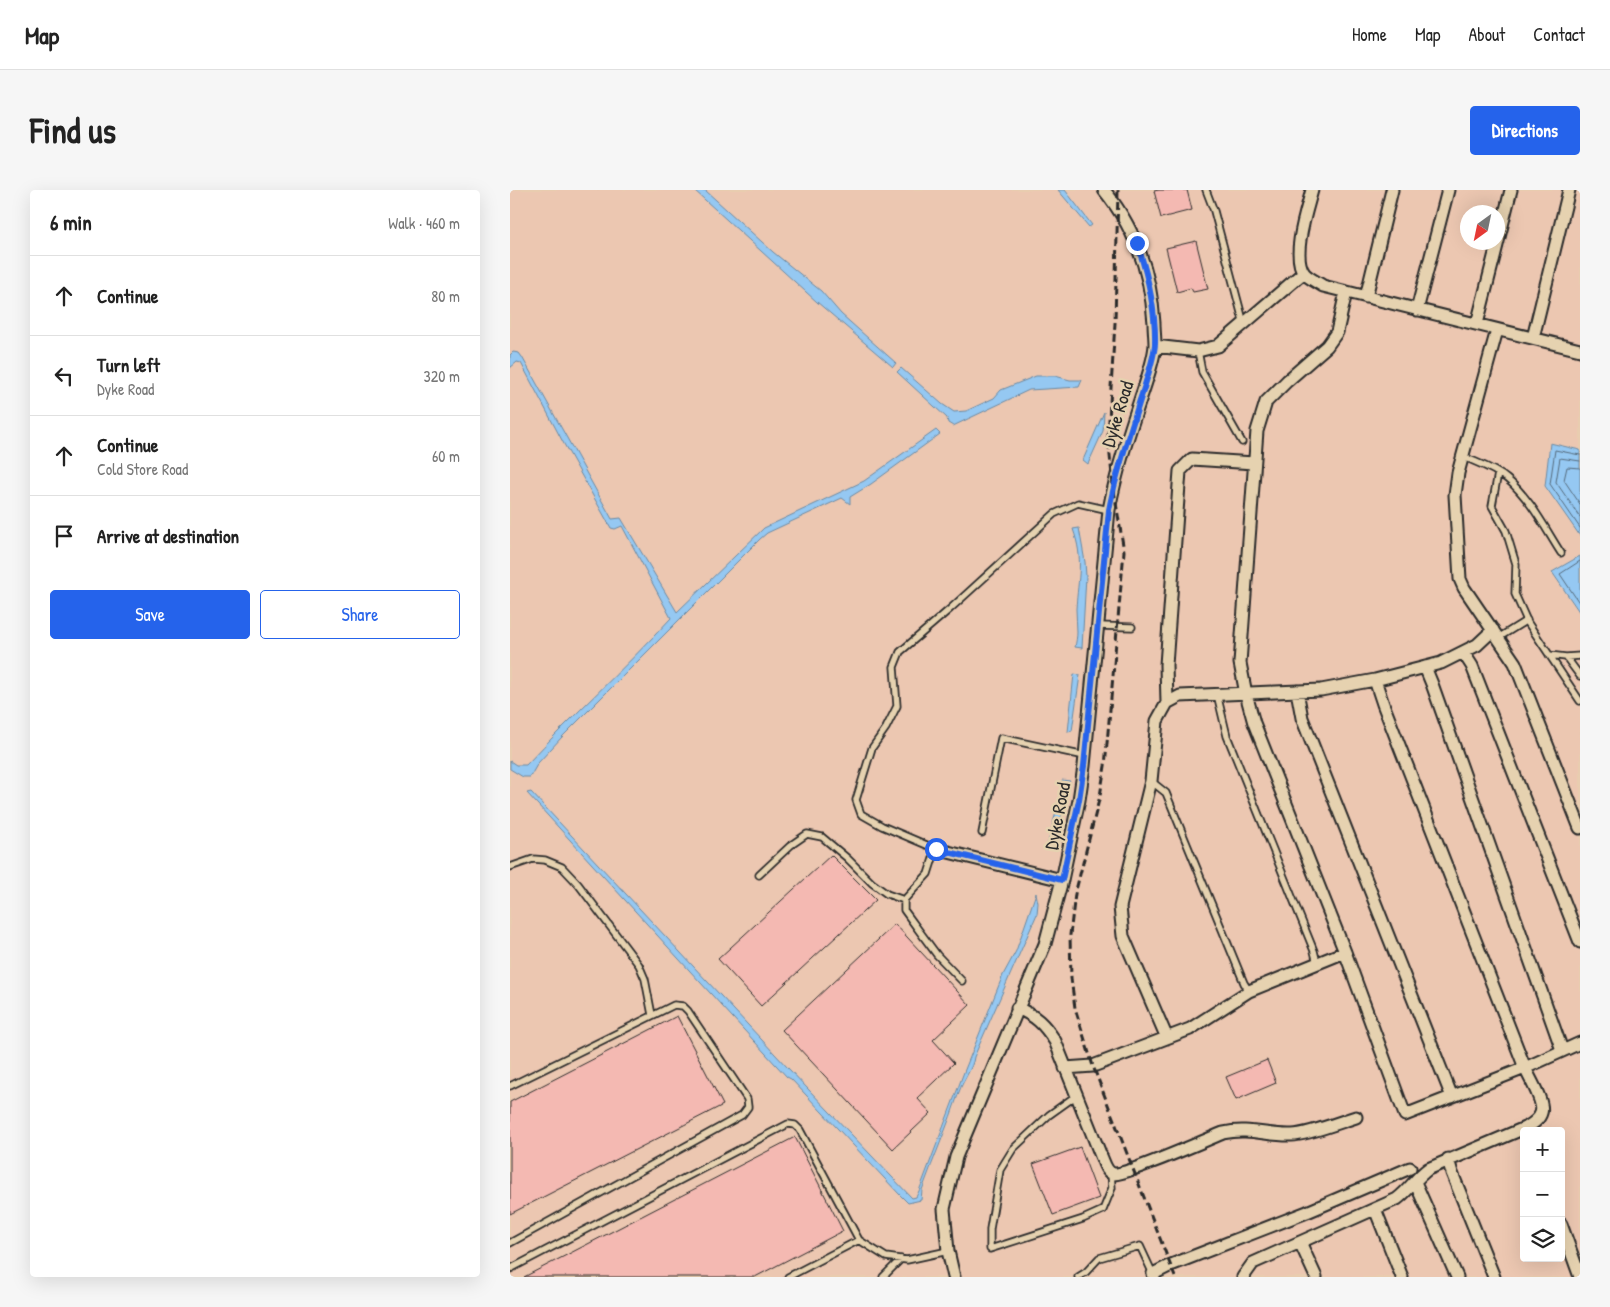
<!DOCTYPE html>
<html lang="en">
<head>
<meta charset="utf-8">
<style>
	:root { --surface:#fff; --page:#f6f6f6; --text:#222; --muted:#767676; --line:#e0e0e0; --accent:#2563eb }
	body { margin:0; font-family:"Patrick Hand",sans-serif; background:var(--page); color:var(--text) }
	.controls { position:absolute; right:15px; bottom:15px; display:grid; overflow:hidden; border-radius:5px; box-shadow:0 5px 20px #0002 }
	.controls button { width:45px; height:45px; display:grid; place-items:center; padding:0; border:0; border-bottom:1px solid var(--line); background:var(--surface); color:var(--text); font:25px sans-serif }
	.compass { position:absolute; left:950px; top:15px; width:45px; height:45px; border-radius:50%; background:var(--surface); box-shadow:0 5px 20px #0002; rotate:213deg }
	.stop { position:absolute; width:15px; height:15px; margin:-11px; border:4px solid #2563eb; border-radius:50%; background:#fff }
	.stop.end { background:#2563eb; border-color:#fff; box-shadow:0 1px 5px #0008 }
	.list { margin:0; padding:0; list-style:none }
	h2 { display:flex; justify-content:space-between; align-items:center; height:65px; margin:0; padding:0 20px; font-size:21px }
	h2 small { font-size:16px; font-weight:400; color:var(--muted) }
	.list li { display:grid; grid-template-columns:32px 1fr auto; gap:15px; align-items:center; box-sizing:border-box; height:80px; padding:0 20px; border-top:1px solid var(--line) }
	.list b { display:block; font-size:19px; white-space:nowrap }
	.list p { margin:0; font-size:16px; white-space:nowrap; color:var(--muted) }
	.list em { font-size:16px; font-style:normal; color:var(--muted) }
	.actions { display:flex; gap:10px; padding:15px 20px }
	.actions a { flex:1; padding:11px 0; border:1px solid var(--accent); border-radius:5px; text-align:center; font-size:18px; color:var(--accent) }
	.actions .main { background:var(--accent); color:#fff }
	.icon { flex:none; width:28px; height:28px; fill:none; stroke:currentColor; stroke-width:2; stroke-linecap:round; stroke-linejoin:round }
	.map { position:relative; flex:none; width:1070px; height:1087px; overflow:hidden; border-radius:5px }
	header { display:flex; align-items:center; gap:30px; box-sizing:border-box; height:70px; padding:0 25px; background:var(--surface); border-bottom:1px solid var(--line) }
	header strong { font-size:24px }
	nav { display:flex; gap:28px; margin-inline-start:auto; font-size:18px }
	.intro { display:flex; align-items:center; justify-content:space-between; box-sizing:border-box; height:120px; padding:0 30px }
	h1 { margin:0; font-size:35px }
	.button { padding:12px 22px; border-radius:5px; background:var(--accent); color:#fff; font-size:18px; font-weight:700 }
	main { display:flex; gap:30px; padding:0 30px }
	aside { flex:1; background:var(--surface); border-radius:5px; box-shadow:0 5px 20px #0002 }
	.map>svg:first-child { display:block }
	.built { fill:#ecc7b1; fill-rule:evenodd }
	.water { fill:#95c8f2; stroke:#6b89a2 }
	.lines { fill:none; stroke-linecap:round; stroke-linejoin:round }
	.shore { stroke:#556a7b; stroke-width:1 }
	.building { fill:#f4b9b2; stroke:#2b2b2b }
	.service-casing { stroke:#2b2b2b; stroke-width:9 }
	.minor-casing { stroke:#2b2b2b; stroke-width:15 }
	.service { stroke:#e6d2b0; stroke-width:5.5 }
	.minor { stroke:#e6d2b0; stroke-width:11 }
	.rail { stroke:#2b2b2b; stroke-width:3; stroke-dasharray:8 4; stroke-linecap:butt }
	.route { stroke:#2563eb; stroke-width:6 }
	.labels { text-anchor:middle; stroke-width:5; stroke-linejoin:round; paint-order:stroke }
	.street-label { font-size:19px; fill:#2b2b2b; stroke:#e6d2b0 }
</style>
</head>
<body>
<header>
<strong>Map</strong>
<nav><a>Home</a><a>Map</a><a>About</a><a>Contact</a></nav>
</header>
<div class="intro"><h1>Find us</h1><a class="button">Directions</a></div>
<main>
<aside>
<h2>6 min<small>Walk · 460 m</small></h2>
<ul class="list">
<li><svg class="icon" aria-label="ahead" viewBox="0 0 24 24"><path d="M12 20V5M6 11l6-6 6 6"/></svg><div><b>Continue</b></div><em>80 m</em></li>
<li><svg class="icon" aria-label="left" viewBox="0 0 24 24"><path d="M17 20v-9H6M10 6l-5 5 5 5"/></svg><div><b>Turn left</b><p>Dyke Road</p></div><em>320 m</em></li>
<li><svg class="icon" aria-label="ahead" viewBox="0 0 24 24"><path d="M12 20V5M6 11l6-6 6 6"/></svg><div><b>Continue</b><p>Cold Store Road</p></div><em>60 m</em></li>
<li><svg class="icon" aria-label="arrive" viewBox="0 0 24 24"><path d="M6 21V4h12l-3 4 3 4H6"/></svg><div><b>Arrive at destination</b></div></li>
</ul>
<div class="actions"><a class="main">Save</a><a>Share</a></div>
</aside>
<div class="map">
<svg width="1070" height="1087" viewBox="0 0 1070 1087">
	<rect width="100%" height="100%" fill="#e9cdb0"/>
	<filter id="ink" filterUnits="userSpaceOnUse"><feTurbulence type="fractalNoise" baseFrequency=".02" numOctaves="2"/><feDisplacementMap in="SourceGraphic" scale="10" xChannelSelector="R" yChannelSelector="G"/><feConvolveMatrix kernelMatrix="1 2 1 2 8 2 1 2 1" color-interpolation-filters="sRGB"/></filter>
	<g filter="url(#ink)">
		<path class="built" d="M0,0h1070v260l-30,-7 -5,43 35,50v20l-28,16 28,41v664h-1070zM958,22h30v30h-30zM1014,941h37v127h-37z"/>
		<path class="water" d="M184,0h11l68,62 48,39 20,23 55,49 -3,4 -76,-65z
			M548,0h7l27,35 -3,2z
			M3,162l6,1 3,4 90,162 9,-1 56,94 87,-84 100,-47 72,-51 4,4 -69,50 -21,13v7l-8,-6 -75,35 -7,6 -198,198 -24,26 -8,14h-7l-13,-8v-8l6,4h10c47,-50 98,-96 145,-147l-49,-92 -7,3 -4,-1 -47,-84 -43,-81 -4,-1 -7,6v-13z
			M391,178l41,36 12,8 12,-1 28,-13 7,-8 35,-14h19l15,4h12l-3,7 -50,3 -76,36 -5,-3 -1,-5 -50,-46z
			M594,222l-1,19 -15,33 -5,-4z
			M1040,253l30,7v86l-35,-50z
			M569,338l6,34 1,14 -4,72 -7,-1c1,-5 2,-10 2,-15 0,-8 -1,-15 -1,-23 2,-32 8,-49 -3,-80z
			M1070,366v57l-28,-41z
			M564,484l6,1 -8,56 -4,1z
			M552,590l8,1 -15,62 -3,4h-5l14,-55z
			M21,602l257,276 124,130 4,-1 3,-6 45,-119 39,-97 13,-24 20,-58 2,10 -1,11 -63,143c-1,11 -11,23 -15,35 -11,33 -25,65 -37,98l-1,10 -13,3 -8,-8 -109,-116 -4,-2 -260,-284z"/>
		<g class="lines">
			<path class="shore" d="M1070,265l-25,-5 -5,34 30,44
				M1070,271l-20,-3 -4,24 24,35
				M1070,278l-13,-1 -3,13 16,24
				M1070,371l-20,13 20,30"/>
		</g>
		<path class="building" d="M649,0h28l5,20 -31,8 -7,-27z
			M686,51l12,48 -15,3 -2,-4 -14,4 -11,-44z
			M321,665l45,45 -115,106 -43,-47z
			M385,734l75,81 -37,35 21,23 -37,35 14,15 -38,36 -111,-119z
			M167,826l46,89 -213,109v-112z
			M757,870l9,23 -40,17 -10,-23z
			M285,947l48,94 -88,46h-231z
			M570,957l19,51 -46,17 -20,-51z"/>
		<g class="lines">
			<defs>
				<path id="service" d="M696,0l8,21 30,113
					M688,161l4,21 40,70
					M952,266c15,7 32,12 45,23 23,19 38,49 54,74
					M988,283l-6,33 14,25 10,33 -1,30 13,29 52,78
					M588,436l34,1
					M988,448l29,-18
					M1039,465l17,2 14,19
					M1056,467l14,-1
					M707,504l10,42 87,215 3,12
					M641,591l15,12 78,190 5,8
					M472,643l19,-95 84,18
					M0,677l23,-8 12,1 17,7 16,17 61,81 6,14 7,36
					M249,685l32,-30 16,-11 15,3 25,21 25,25 15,11 17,6
					M452,791l-25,-26 -17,-23 -16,-22v-10l24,-26 8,-25 -54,-23 -21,-12 -5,-14 16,-52 14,-20 11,-22 -3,-39 6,-15 50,-43 104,-95 24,-11 31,7
					M0,896l164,-81 9,1 5,5 59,88 1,8 -6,8 -232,128
					M567,905l-28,20 -36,34 -13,21 -10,59v20l93,-30 20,-9 9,-22 -1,-15
					M0,1079l278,-145 7,1 5,5 59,110 27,17 21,3 41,-9
					M278,1087l71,-37
					M373,1087l18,-18
					M568,1087l8,-5 13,-14 41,-12 13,28"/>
				<path id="minor" d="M802,0c-5,19 -21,66 -8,83 4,5 13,9 19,13l257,64
					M836,102l-9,40 -10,14 -40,35 -21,21 -9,29 -17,232 6,31 8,29 91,229 60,163 120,-47 55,-25
					M856,107l26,-107
					M907,120l31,-120
					M967,134l34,-134
					M987,140l-39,143 -3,22 5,84 4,9 51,75 65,165
					M1023,148l36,-148
					M645,156l43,5 20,-5 85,-73
					M953,462l9,14 108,276
					M915,477l7,17 130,366
					M787,501l5,27 150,379
					M657,513l-1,-38 14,-194 12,-12 62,4
					M426,659l126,31
					M507,818c19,8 27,16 38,33l46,115c3,6 5,17 13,18 12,1 92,-34 109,-41 26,-6 45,3 69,2 15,0 48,-13 64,-18
					M657,848l-44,-102 -3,-29 31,-126 6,-60 10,-18 13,-7 141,-6 54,-10 66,-17 36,-18 16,-15
					M555,878l28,-2 97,-37 59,-38 96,-39
					M938,969l4,14 42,104
					M905,992l42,95
					M865,1019l27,68
					M1051,1034l19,53
					M790,1052l16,35
					M444,1087l-6,-26 -4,-42 12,-52 89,-213 17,-64 17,-80 5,-34 25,-256c7,-38 19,-74 31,-110 5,-15 14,-39 15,-55 0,-7 -1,-15 -1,-22 -3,-49 -19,-95 -50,-133
					M644,1087l-1,-3 18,-9 136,-53 103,-44
					M733,1087l10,-14 144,-64c12,-9 19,-21 31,-30l99,-42c5,-3 12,-7 14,-14 4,-10 -11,-34 -16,-45l-142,-364 -8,-24"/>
			</defs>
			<use href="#service" class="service-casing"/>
			<use href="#minor" class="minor-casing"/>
			<use href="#service" class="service"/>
			<use href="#minor" class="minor"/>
			<path class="rail" d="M608,0l-3,133 -7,113 5,49 11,66 -19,215 -5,30 -25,98 -5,41 1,43 4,30 18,58 82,211"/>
		</g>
	</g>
	<g class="lines" filter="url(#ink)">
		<path class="route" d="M426,659l126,31 17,-80 5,-34 25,-256c7,-38 20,-74 31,-110 5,-15 14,-41 15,-56 1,-35 -7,-68 -18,-101"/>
	</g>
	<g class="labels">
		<g class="street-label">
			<text transform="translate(607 224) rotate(-73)" y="7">Dyke Road</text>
			<text transform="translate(547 626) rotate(-79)" y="7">Dyke Road</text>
		</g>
	</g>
</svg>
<div class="controls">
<button>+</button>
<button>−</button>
<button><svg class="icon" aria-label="layers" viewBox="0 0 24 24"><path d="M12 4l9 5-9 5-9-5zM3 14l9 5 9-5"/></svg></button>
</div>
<svg class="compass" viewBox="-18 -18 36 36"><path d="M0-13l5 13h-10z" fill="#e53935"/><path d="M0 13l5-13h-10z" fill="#767676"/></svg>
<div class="stop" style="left:426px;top:659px"></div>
<div class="stop end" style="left:627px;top:53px"></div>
</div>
</main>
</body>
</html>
